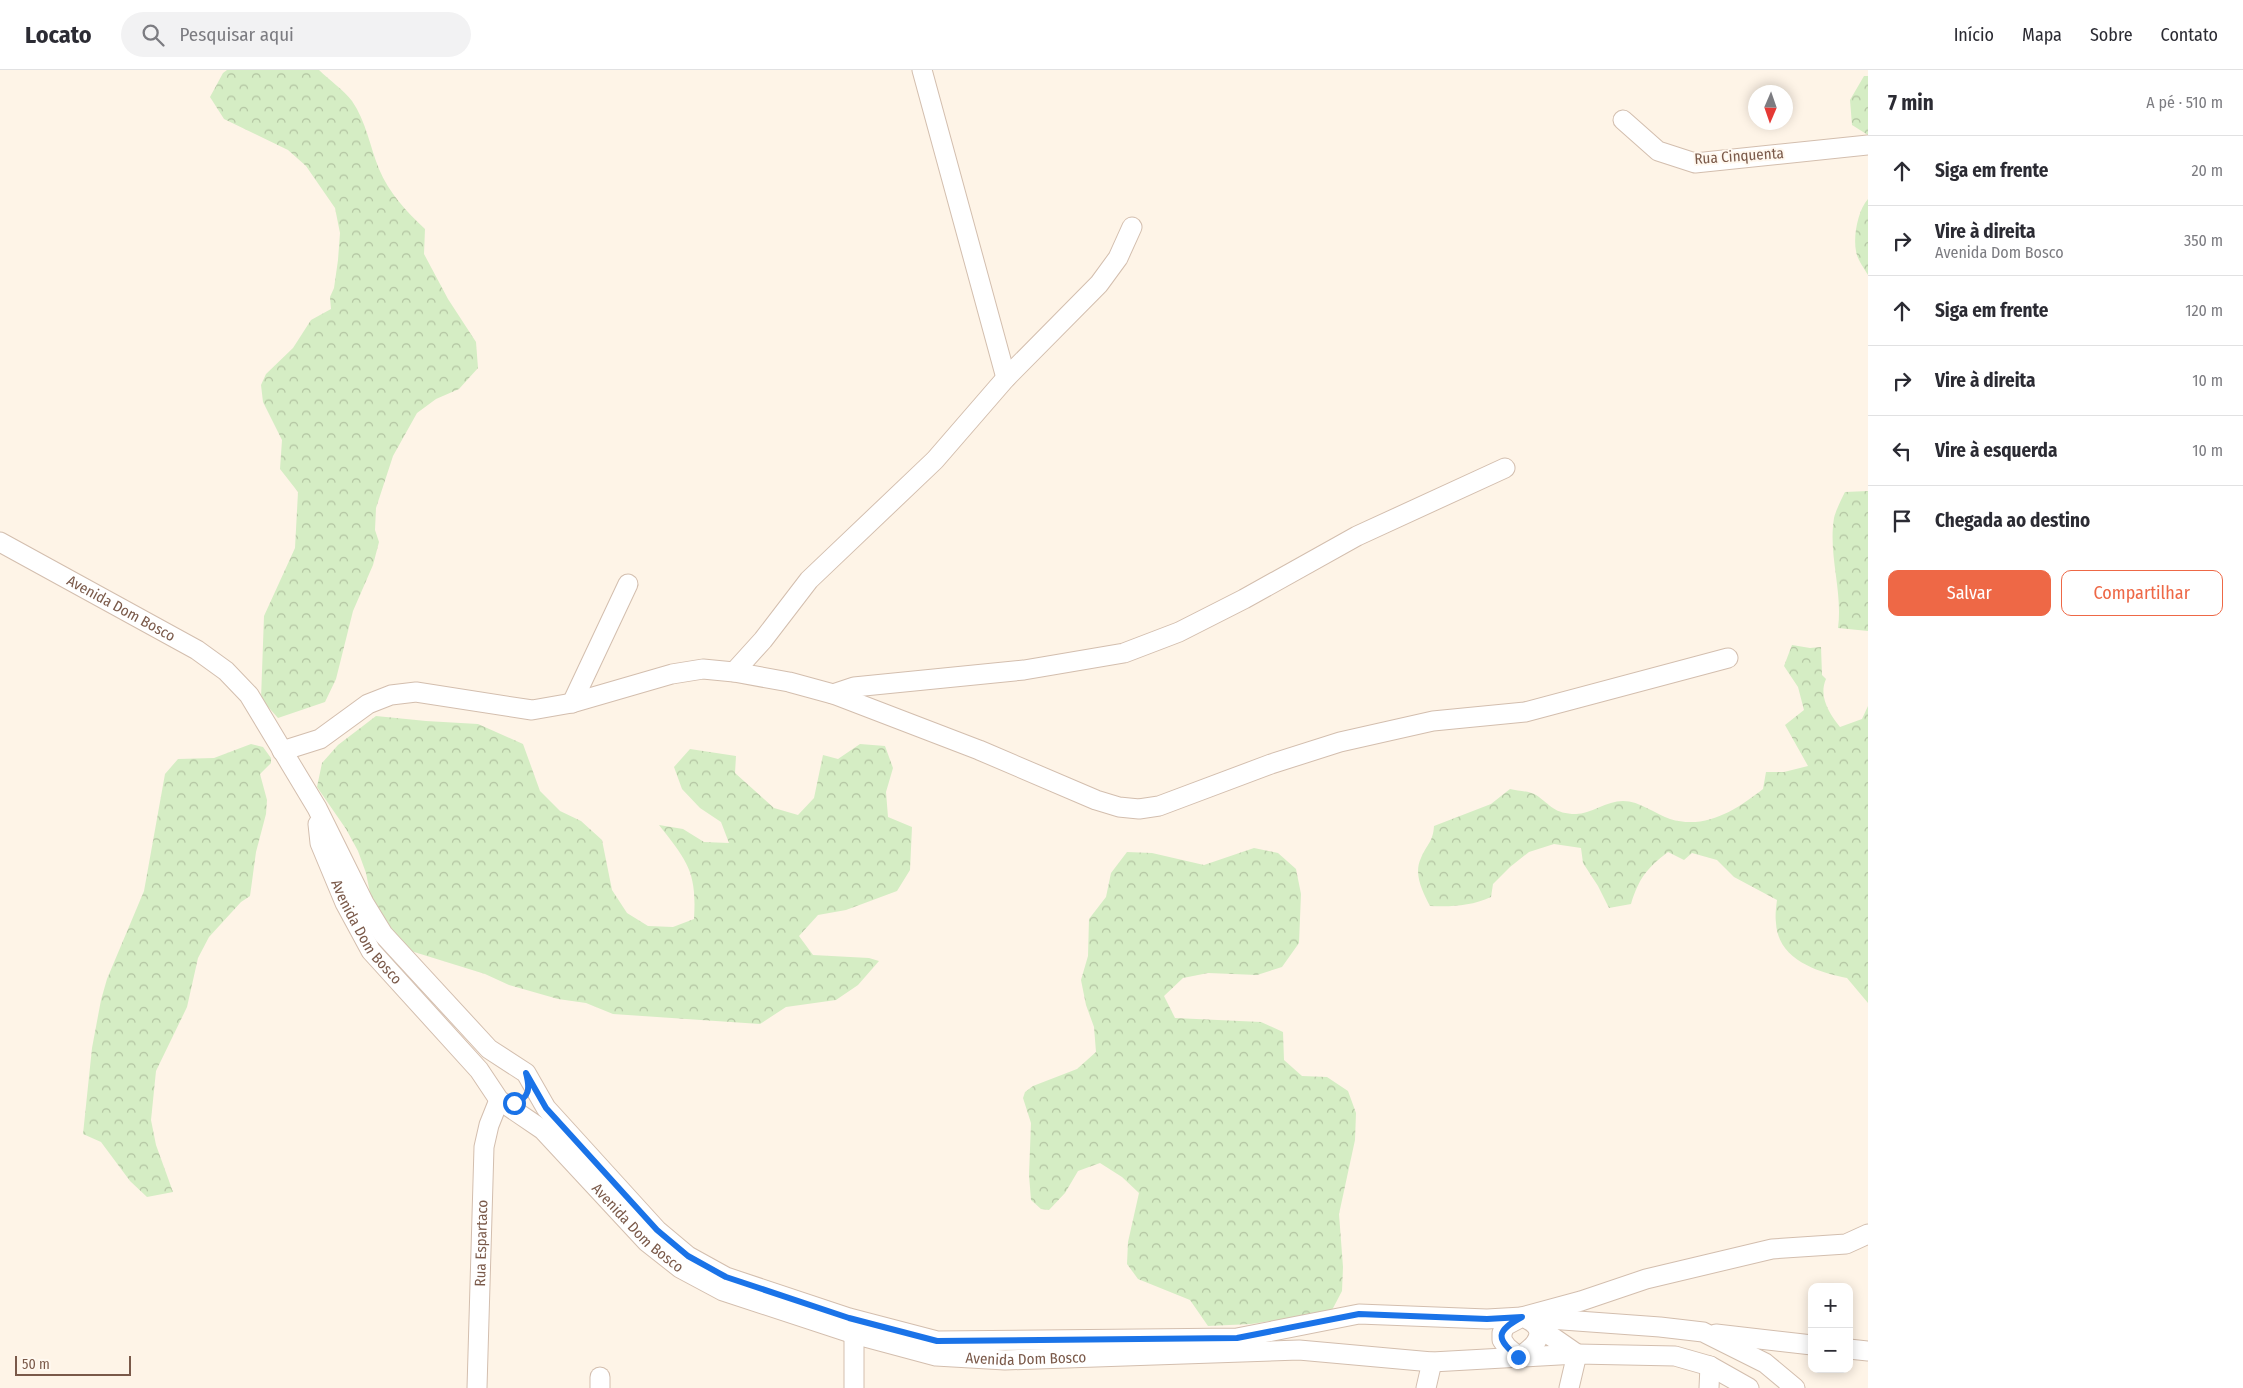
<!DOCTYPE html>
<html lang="pt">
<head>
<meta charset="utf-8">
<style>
	:root { --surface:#fff; --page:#f2f2f3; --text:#2b2b33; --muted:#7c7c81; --line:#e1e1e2; --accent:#ee6846 }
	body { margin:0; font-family:"Fira Sans Condensed",sans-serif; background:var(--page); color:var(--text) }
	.controls { position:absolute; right:15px; bottom:15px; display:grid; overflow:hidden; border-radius:10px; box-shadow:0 2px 12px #0003 }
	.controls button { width:45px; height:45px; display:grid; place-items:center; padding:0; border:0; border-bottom:1px solid var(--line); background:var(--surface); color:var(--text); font:25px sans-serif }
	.compass { position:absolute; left:1748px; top:15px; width:45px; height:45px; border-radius:50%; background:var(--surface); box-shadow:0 2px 12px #0003; rotate:182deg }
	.scale { position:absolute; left:15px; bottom:12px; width:116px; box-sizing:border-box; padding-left:5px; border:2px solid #7a5949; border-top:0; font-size:14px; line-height:18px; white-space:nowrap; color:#7a5949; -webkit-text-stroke:4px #fff8ef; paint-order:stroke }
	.stop { position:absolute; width:15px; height:15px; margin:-11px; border:4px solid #1a73e8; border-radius:50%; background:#fff }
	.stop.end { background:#1a73e8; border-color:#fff; box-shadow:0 1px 5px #0008 }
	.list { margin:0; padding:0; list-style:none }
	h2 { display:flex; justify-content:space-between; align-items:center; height:65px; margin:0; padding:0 20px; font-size:21px }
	h2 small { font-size:16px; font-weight:400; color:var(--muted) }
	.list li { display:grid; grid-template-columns:32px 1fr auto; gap:15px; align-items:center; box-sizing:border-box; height:70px; padding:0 20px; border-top:1px solid var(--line) }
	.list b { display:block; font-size:19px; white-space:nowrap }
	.list p { margin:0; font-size:16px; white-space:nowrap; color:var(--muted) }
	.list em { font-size:16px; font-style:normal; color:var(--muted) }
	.actions { display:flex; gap:10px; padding:15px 20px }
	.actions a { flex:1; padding:11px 0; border:1px solid var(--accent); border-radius:10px; text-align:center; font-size:18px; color:var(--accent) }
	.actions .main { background:var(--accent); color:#fff }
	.icon { flex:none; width:28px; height:28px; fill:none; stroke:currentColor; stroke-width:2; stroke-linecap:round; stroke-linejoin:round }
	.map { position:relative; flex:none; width:1868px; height:1318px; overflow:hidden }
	header { display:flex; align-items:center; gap:30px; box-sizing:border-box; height:70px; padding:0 25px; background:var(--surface); border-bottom:1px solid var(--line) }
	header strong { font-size:24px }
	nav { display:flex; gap:28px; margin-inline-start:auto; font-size:18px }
	.search { width:350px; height:45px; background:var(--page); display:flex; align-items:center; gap:12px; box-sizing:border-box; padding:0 18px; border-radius:28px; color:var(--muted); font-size:19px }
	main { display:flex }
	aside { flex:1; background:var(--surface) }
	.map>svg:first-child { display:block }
	.forest { fill:url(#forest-crowns) }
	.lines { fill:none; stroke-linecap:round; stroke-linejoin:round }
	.minor-casing { stroke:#d3beae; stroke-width:21 }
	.minor { stroke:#fff; stroke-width:19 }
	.route { stroke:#1a73e8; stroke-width:6 }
	.labels { text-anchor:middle; stroke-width:4; stroke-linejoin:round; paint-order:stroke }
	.street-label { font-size:15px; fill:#7a5949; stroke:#fff8ef }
</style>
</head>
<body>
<header>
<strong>Locato</strong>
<div class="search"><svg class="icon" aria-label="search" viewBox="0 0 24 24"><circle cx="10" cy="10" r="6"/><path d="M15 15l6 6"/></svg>Pesquisar aqui</div>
<nav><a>Início</a><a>Mapa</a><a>Sobre</a><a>Contato</a></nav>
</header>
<main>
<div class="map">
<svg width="1868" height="1318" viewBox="0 0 1868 1318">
	<defs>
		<pattern id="forest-crowns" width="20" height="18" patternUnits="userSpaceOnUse" patternTransform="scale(1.25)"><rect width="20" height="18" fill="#d5edc4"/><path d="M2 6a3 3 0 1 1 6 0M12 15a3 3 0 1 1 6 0" fill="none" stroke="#b2c3a1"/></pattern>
	</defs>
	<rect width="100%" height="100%" fill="#fef4e7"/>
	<path class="forest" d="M227,0h92c10,10 25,20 33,31 14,20 18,46 27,68 10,24 27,42 46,60l-1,25 24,45 28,43 2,26 -19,21 -23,10 -19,14 -24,43 -17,52 -1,22 4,12 -6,23 -20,46 -17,68 -11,23 -47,16 -17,-19 3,-83 31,-68 3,-56 -18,-23 2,-29 -19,-38 -2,-17 5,-11 27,-26 18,-28 20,-11 -1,-12 4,-9 4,-28 2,-27 -5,-25 -29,-42 -18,-16 -64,-31 -14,-22 13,-24z
		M1864,6h4v59l-16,-10 -2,-25z
		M1868,129v76c-4,-7 -11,-16 -12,-24 -3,-15 2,-41 12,-52z
		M1868,421v140l-30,-3c5,-37 -10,-73 -4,-110 2,-8 7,-18 11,-26z
		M1792,575l18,3 11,-1 1,28 4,4c-8,18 4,35 14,48l22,-8 6,-13v297l-21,-25c-29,-6 -69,-18 -71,-55 -1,-7 0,-15 1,-23l-43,-23 -17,-17 -25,-7 -8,7 -16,-8c-21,16 -29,26 -37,52l-22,4 -11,-22 -15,-23 -2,-15 -27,-4 -25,8 -19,15 -17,17 -2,13c-20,9 -39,10 -61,9 -7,-14 -17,-32 -9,-48 6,-14 12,-16 13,-32l57,-22 19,-15c8,2 20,2 26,6 15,10 18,19 40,19 14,0 31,-13 47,-13 17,0 32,13 47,18 36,11 66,-9 93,-30l3,-17h18l24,-6 -23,-41 19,-15 -6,-23 -14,-21z
		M376,646l50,5 52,3 45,20 17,47 20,20 21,10 21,19 10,50 15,23 21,13 25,1 21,-8c3,-48 -7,-58 -35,-94l24,4 21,13 25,1 -8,-21 -21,-14 -18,-19 -8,-22 16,-18 46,7 -1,17 39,35 24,7 16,-17 9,-43 15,4 22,-15 25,2 8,22 -7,24 2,25 24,10 -2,43 -13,21 -51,19 -28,5 -19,21 14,19 56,3 10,3 -21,24 -22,15 -50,7 -26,17 -147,-10 -27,-11 -28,-4 -49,-14 -24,-11 -87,-27 -27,-49 -5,-25 -8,-22 -12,-22 -29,-42 5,-24 16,-18z
		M251,674l12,3 8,11v5l-11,11 7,26 -1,14 -10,38 -6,44 -9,6 -32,35 -11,21 -11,49 -31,64 -5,49 5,25 17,47 -26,5 -17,-16 -29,-39 -18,-8 9,-86 9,-48 6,-21 37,-88 21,-117 13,-15 36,-1z
		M1254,778l24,5 18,16 5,25 -2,49 -17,24 -25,8 -49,-2 -25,5 -19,18 11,22 86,4 22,10 1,28 18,16 25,1 21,14 8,22 -1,27 -16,74 4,53 -1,24 -11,21 -80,12 -43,2 -18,-26 -52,-21 -11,-15 1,-22 11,-49 -17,-16 -22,-14 -22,8 -13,22 -16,17 -8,-1 -10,-9 -2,-25 2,-52 -8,-25 2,-6 8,-6 44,-17 19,-17 -2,-25 -8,-22 -5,-25 7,-24 1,-37 17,-22 5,-24 16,-21 25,1 52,12z"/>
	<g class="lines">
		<defs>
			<g id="minor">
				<path d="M922,0l84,308"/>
				<path d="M1623,50l35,31 37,12 173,-18"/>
				<path id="s1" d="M0,472l197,108 29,21 23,24 68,113 47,95 19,31 106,115 37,24 20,35 111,122 31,26 38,21 123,41 88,23 300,-3 122,-24 128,5 35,-2 138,10 43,5 62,31 30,25"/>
				<path d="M734,602l29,-32 46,-60 126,-120 71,-82 93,-94 19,-26 14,-31"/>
				<path d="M833,624l21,-7 170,-17 100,-17 55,-21 65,-33 113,-63 148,-68"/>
				<path d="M572,633l56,-119"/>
				<path d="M282,681l38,-12 48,-35 23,-9 25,-3 116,18 40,-7 100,-29 31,-5 31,3 55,10 44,12 146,56 117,50 23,7 20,2 20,-3 112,-42 69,-22 93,-21 92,-9 203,-54"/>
				<path id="s2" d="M318,754l2,19 25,60 26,48 108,119 20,30 44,30 104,112 33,26 43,23 131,43 82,22 69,4 294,-10 133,12 145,-8 98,2 35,10 39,22"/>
				<path d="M1522,1247c28,11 17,27 -3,40l-12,-10 -5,-7v-7l3,-7 17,-9 59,-16 65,-22 126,-30 74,-5 22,-10"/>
				<path d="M1538,1257l39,27 -8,34"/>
				<path d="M1716,1264l96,11"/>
				<path d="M1849,1279l19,2"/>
				<path id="s3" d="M477,1318l7,-241 5,-22 10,-25"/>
				<path d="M600,1318v-11"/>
				<path d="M854,1318v-54"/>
				<path d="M1426,1318l6,-26"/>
				<path d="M1709,1318l1,-22"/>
			</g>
		</defs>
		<use href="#minor" class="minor-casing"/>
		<use href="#minor" class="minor"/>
	</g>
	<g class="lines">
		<path class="route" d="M514,1033c16,-5 16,-15 12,-30l20,35 111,122 31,26 38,21 123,41 88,23 300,-3 122,-24 128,5 35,-2c-26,14 -27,21 -4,40"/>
	</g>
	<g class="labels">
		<g class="street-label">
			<text transform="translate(1739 86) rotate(-4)" y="5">Rua Cinquenta</text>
			<text dy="5" stroke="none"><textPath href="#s1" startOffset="138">Avenida Dom Bosco</textPath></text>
			<text dy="5" stroke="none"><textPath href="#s2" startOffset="120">Avenida Dom Bosco</textPath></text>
			<text dy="5" stroke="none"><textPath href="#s2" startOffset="525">Avenida Dom Bosco</textPath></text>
			<text dy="5" stroke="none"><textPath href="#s3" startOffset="145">Rua Espartaco</textPath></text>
			<text dy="5" stroke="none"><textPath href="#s2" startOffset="945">Avenida Dom Bosco</textPath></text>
		</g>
	</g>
</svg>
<div class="controls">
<button>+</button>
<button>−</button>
</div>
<svg class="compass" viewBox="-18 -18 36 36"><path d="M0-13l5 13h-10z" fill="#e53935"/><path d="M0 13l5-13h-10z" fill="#7c7c81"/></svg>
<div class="scale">50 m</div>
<div class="stop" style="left:514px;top:1033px"></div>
<div class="stop end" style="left:1518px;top:1287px"></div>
</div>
<aside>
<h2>7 min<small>A pé · 510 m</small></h2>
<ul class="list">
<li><svg class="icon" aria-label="ahead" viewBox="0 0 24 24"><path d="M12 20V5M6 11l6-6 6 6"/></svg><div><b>Siga em frente</b></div><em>20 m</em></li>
<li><svg class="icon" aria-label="right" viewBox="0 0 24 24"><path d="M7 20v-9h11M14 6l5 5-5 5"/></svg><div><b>Vire à direita</b><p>Avenida Dom Bosco</p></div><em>350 m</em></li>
<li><svg class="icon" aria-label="ahead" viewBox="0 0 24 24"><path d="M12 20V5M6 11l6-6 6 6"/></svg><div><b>Siga em frente</b></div><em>120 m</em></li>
<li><svg class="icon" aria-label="right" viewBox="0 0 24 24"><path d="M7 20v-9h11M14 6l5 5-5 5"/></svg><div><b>Vire à direita</b></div><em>10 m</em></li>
<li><svg class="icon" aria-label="left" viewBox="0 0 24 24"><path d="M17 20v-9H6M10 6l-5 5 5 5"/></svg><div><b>Vire à esquerda</b></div><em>10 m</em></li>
<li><svg class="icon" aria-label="arrive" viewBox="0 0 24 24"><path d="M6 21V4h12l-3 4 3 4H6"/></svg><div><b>Chegada ao destino</b></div></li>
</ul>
<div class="actions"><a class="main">Salvar</a><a>Compartilhar</a></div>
</aside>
</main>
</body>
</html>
